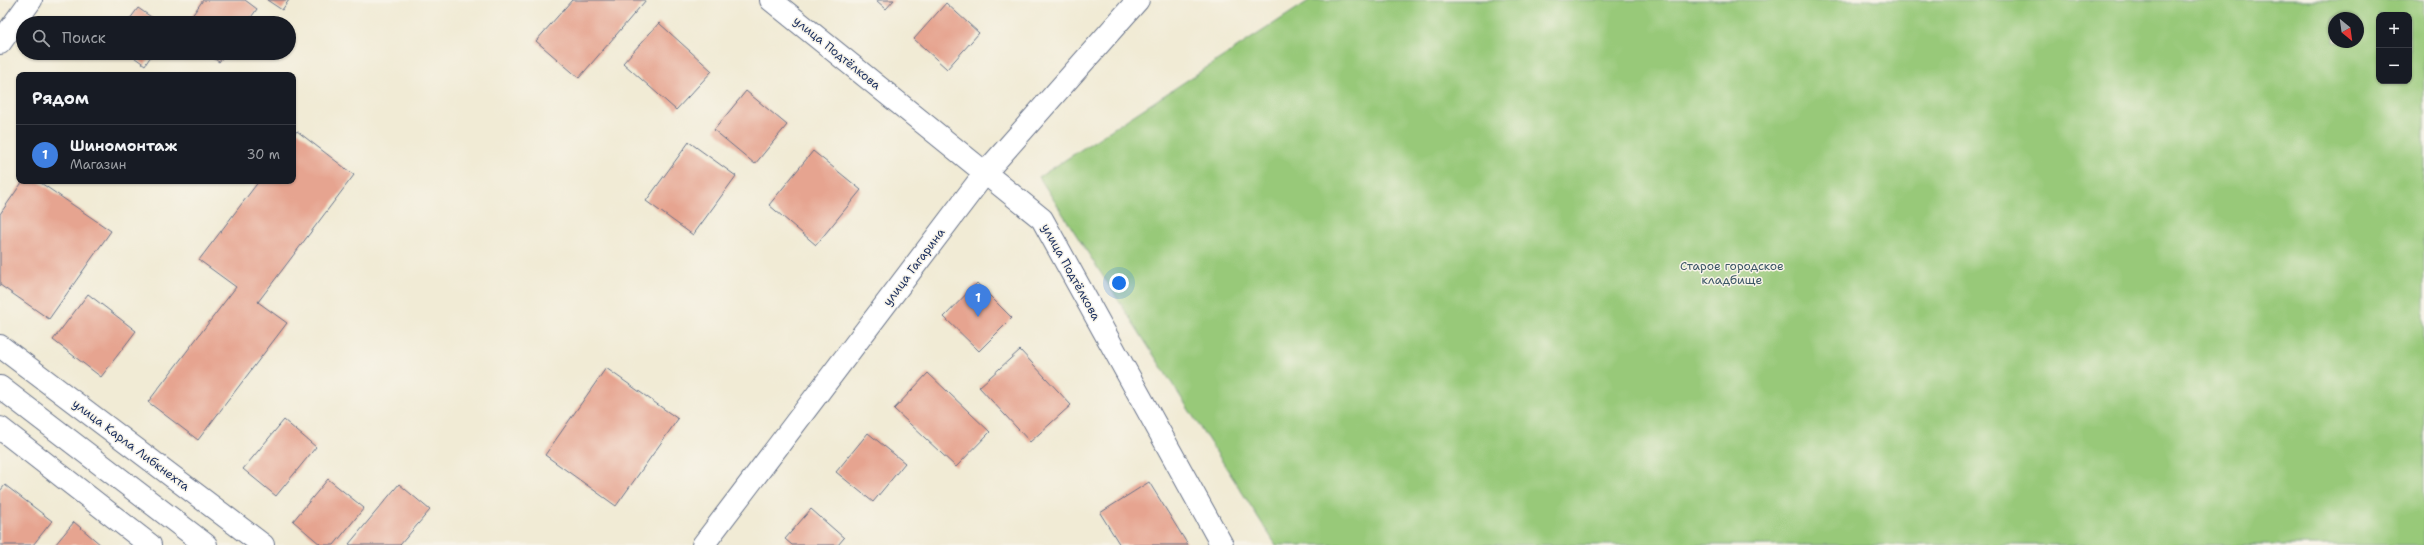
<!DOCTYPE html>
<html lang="ru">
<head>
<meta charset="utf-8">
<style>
	:root { --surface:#171b24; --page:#20242c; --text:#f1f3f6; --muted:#9ea1a6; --line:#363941; --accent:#d690ce }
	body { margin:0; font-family:"Shantell Sans",sans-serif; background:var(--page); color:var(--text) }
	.controls { position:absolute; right:12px; top:12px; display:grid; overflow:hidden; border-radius:8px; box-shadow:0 1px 3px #0004 }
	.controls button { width:36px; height:36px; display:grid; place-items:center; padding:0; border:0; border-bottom:1px solid var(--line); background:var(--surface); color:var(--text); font:20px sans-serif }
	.compass { position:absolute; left:2328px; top:12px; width:36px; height:36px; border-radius:50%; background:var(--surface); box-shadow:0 1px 3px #0004; rotate:151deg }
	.you { position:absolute; left:1119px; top:283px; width:14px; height:14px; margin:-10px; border:3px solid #fff; border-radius:50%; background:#1a73e8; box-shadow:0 0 0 6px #1a73e833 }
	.badge { display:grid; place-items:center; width:26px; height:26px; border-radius:50%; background:var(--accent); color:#fff; font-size:13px; font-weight:700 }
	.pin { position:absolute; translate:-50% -33px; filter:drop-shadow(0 1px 2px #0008) }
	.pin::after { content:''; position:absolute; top:21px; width:14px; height:12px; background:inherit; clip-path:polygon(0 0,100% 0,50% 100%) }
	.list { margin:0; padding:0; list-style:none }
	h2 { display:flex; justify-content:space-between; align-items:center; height:52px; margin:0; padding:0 16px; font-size:17px }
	h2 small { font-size:13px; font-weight:400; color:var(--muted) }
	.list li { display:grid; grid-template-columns:26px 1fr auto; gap:12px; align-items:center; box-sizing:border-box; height:60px; padding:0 16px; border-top:1px solid var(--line) }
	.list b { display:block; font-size:15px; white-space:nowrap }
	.list p { margin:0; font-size:13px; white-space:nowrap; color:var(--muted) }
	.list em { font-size:13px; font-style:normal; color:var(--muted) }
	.icon { flex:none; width:22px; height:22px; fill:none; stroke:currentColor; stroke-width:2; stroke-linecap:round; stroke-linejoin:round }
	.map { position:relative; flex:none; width:2424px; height:545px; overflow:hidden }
	.search { position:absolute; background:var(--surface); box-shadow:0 1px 3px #0004; left:16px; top:16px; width:280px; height:44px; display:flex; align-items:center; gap:10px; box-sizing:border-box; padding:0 14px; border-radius:22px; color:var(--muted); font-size:15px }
	.panel { position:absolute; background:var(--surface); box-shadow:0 1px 3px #0004; left:16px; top:72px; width:280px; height:112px; border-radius:8px }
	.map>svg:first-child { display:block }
	.green { fill:#98c979; stroke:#5a7c6c; fill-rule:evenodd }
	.building { fill:#e6a490 }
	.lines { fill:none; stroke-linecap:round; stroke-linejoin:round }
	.pedestrian-casing { stroke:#667188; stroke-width:24 }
	.minor-casing { stroke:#667188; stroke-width:24 }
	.tertiary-casing { stroke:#667188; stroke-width:24 }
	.secondary-casing { stroke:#667188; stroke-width:24 }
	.pedestrian { stroke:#fff; stroke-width:22 }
	.minor { stroke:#fff; stroke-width:22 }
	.tertiary { stroke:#fff; stroke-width:22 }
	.secondary { stroke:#fff; stroke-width:22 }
	.labels { text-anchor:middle; stroke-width:3; stroke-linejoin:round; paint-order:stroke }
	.street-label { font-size:12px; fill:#1b2f5e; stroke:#f7f3e8 }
	.park-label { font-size:12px; fill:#3a5665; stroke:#f7f3e8 }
</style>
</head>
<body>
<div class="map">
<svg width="2424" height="545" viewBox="0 0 2424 545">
	<rect width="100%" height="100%" fill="#f7f3e8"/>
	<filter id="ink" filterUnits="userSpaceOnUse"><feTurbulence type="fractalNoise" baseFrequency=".025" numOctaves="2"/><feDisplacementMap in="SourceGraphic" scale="8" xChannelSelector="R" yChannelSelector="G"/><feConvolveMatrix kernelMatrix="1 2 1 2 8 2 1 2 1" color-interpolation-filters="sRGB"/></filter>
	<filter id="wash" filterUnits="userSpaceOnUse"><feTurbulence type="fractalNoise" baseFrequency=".012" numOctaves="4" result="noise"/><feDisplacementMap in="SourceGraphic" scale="16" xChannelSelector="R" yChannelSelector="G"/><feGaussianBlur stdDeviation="0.9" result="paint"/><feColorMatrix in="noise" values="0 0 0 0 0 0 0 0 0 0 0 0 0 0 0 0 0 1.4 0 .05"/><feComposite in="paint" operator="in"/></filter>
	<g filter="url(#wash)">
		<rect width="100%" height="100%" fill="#f1ebd5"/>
		<path class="green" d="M1310,0h1114v545h-1148l-237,-368zM2379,15h30v66h-30zM2334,18h24v24h-24z"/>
		<g id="blocks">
			<path class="building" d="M203,0h42l12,9 -10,14h-60z
				M267,0h22l-7,10z
				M572,0h74l-67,78 -43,-37z
				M876,0h18l-8,9z
				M946,3l33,30 -32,36 -33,-30z
				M138,8l22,15h-33z
				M659,23l53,48 -36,39 -53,-47z
				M128,53h25l-8,12z
				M206,53h20l-7,9z
				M746,91l41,34 -32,39 -41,-34z
				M297,131l57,44 -96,127 29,21 -89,117 -50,-38 88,-115 -37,-27 60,-79h34v-45z
				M689,142l47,34 -43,59 -47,-34z
				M813,151l48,39 -45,55 -47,-40z
				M23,181h15l73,50 -62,88 -49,-34v-71z
				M977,283l35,35 -33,33 -35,-34z
				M88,294l48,37 -35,46 -48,-37z
				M1020,350l51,55 -41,37 -51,-55z
				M606,368l72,51 -62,87 -71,-51z
				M928,373l62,59 -34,35 -62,-58z
				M284,420l32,27 -40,49 -33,-27z
				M868,433l37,30 -32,39 -37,-30z
				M328,479l36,29 -30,37h-13l-28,-24z
				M1149,482l39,63h-68l-20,-32z
				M399,484l31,26 -30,35h-49l-2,-1z
				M5,485l47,36 -19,24h-33v-54z
				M811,509l33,29 -6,7h-46l-7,-6z
				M74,522l27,23h-46z"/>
		</g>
	</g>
	<g filter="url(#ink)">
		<use href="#blocks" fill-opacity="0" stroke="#667188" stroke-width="1"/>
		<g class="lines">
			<defs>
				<path id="pedestrian" d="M0,387l206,158"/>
				<path id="minor" d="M771,0l271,219 180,326
					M0,346l263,199
					M0,428l150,117"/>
				<path id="tertiary" d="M703,545l282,-372 153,-173"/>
				<path id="secondary" d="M0,43l31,-43"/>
			</defs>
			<use href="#pedestrian" class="pedestrian-casing"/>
			<use href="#minor" class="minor-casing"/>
			<use href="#tertiary" class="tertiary-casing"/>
			<use href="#secondary" class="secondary-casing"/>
			<use href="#pedestrian" class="pedestrian"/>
			<use href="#minor" class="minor"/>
			<use href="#tertiary" class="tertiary"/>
			<use href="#secondary" class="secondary"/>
		</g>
	</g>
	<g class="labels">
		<g class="street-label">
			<text transform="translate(837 53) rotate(39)" y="4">улица Подтёлкова</text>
			<text transform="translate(914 267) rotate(-53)" y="4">улица Гагарина</text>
			<text transform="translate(1071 272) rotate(61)" y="4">улица Подтёлкова</text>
			<text transform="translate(131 445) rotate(37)" y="4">улица Карла Либкнехта</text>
		</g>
		<g class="park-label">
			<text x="1732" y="270">Старое городское<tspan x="1732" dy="14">кладбище</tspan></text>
		</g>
	</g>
</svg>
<div class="controls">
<button>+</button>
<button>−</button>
</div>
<svg class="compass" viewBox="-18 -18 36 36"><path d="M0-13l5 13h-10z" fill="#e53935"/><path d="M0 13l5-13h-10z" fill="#9ea1a6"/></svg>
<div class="you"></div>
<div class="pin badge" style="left:978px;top:317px;background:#3f7fe0">1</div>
<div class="search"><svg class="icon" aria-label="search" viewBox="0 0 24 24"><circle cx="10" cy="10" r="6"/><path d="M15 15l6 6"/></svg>Поиск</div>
<section class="panel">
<h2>Рядом<small></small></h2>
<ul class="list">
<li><span class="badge" style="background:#3f7fe0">1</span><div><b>Шиномонтаж</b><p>Магазин</p></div><em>30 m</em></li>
</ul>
</section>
</div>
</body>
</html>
